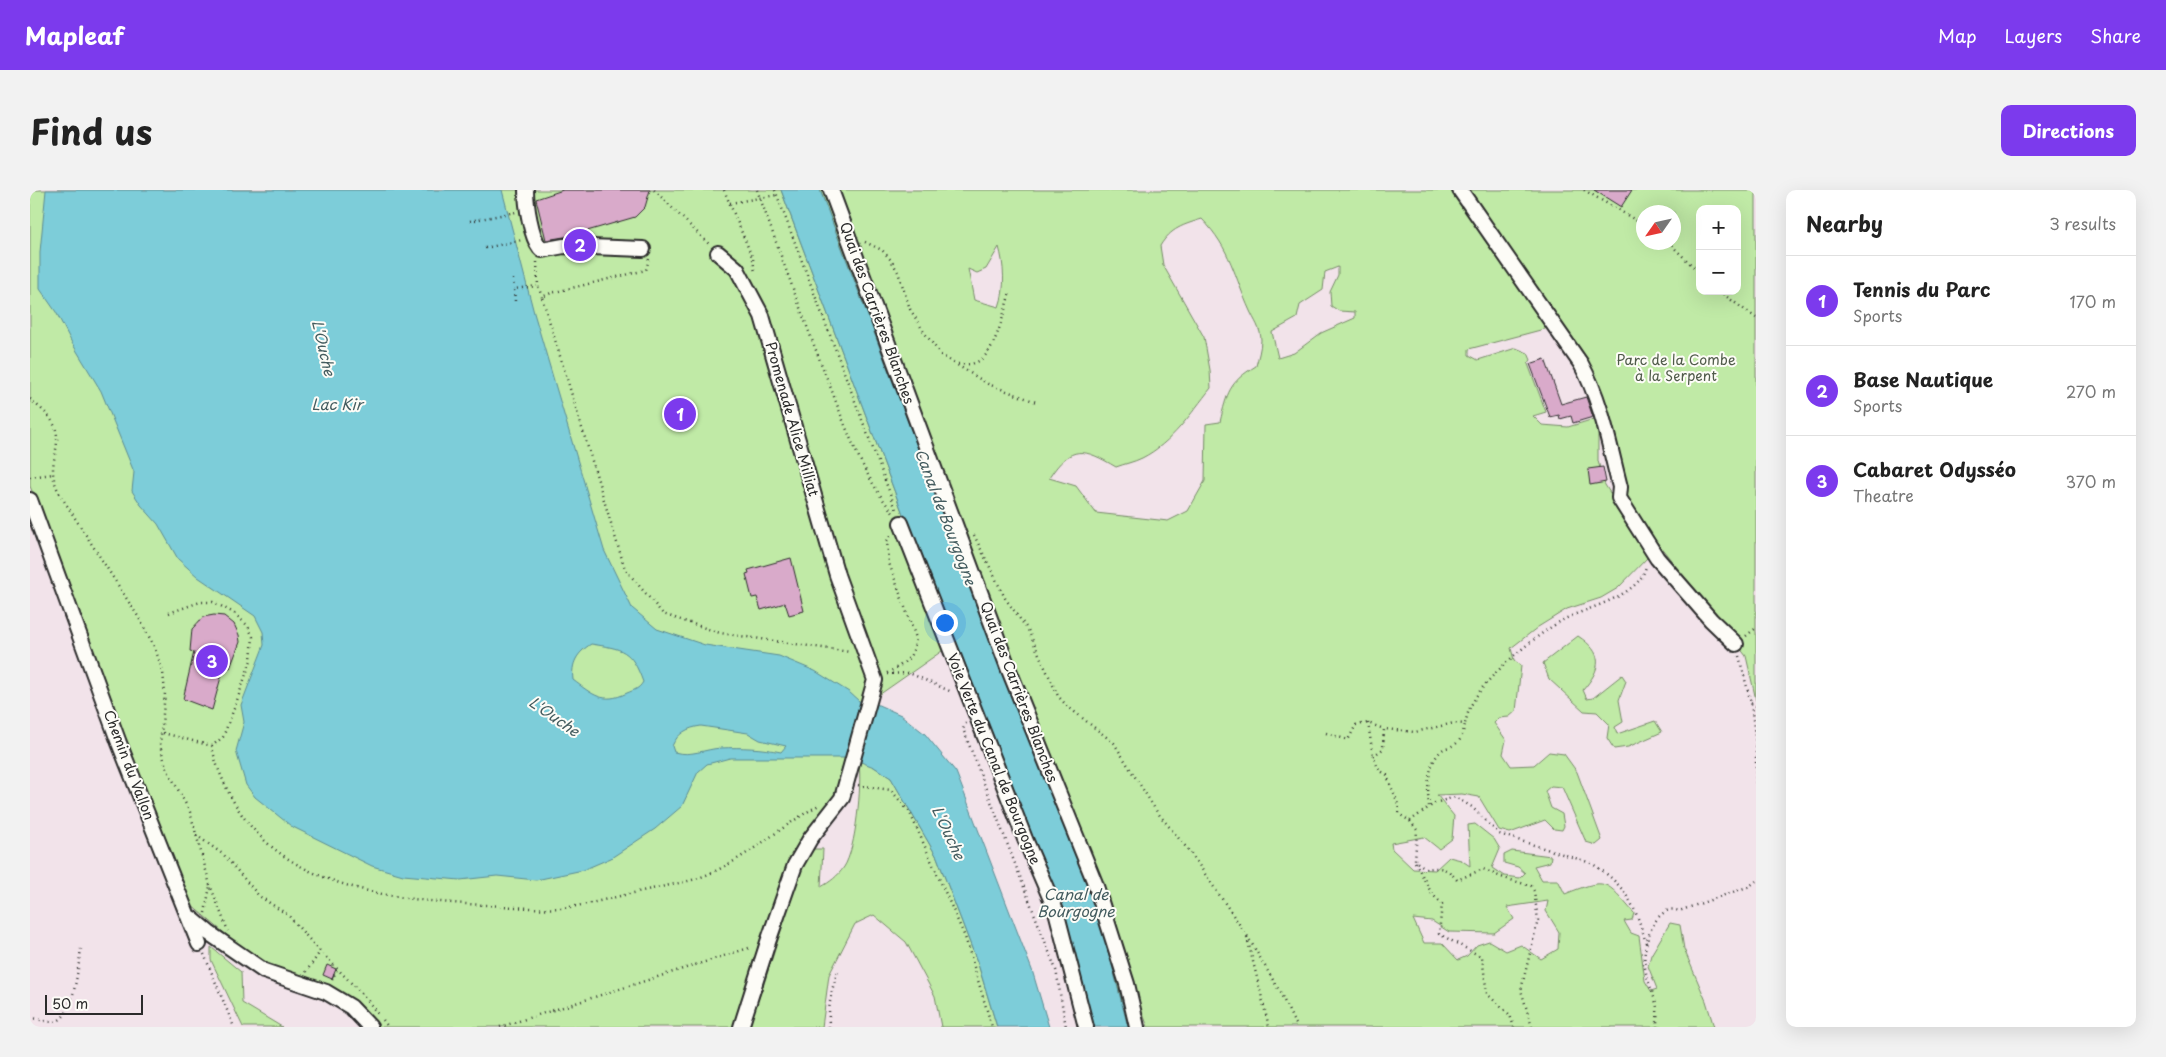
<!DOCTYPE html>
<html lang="en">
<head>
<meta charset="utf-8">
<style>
	:root { --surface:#fff; --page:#f2f2f2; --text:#222; --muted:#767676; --line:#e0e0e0; --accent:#7c3aed }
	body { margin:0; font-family:"Playpen Sans",sans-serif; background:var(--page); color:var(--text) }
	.controls { position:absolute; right:15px; top:15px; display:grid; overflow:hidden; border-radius:10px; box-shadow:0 5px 20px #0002 }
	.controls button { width:45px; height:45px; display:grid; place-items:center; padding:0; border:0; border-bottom:1px solid var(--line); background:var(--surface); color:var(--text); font:25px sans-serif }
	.compass { position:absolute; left:1606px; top:15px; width:45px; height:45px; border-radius:50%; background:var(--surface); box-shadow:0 5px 20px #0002; rotate:236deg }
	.scale { position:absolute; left:15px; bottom:12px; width:98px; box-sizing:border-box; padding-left:5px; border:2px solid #2b2b2b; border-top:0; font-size:14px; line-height:18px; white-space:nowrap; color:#2b2b2b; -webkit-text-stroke:4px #fdfcf7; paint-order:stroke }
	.you { position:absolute; left:914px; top:432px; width:18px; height:18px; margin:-12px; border:4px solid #fff; border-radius:50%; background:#1a73e8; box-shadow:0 0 0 8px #1a73e833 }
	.badge { display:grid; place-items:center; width:32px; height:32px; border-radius:50%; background:var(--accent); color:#fff; font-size:16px; font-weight:700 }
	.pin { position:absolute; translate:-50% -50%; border:2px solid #fff; box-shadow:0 1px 5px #0006 }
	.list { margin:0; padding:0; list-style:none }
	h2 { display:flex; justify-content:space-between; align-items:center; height:65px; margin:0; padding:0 20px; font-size:21px }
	h2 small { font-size:16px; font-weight:400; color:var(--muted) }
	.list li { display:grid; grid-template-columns:32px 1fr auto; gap:15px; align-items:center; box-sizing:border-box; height:90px; padding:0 20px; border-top:1px solid var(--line) }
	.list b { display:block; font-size:19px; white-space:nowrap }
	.list p { margin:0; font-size:16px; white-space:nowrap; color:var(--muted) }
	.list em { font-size:16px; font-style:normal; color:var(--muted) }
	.map { position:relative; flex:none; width:1726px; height:837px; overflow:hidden; border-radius:10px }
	header { display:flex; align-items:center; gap:30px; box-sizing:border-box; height:70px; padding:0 25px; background:var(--accent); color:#fff }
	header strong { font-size:24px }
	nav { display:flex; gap:28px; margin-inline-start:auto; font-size:18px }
	.intro { display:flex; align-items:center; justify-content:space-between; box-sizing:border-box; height:120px; padding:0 30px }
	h1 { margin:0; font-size:35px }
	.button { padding:12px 22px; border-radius:10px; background:var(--accent); color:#fff; font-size:18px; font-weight:700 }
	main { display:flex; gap:30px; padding:0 30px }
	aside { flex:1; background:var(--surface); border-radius:10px; box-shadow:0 5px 20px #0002 }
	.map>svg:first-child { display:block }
	.green { fill:#c0eaa6; stroke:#768a68; fill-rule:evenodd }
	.water { fill:#7dcdd9; stroke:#5c8c93; fill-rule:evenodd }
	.building { fill:#d9aaca; stroke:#2b2b2b }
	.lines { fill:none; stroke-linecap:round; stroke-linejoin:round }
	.minor-casing { stroke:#2b2b2b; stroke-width:18 }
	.path { stroke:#2b2b2b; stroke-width:2.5; stroke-dasharray:1 4; stroke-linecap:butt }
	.minor { stroke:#fdfcf7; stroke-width:14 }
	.labels { text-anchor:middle; stroke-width:4; stroke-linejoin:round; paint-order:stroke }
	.street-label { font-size:14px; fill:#2b2b2b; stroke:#fdfcf7 }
	.park-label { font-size:14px; fill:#505b4a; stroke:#fdfcf7 }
	.water-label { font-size:15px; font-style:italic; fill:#445c5f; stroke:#fdfcf7 }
</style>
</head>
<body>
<header>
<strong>Mapleaf</strong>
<nav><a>Map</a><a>Layers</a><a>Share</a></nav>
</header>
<div class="intro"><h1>Find us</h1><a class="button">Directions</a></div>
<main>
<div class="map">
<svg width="1726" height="837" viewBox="0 0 1726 837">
	<rect width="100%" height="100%" fill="#f2e3ea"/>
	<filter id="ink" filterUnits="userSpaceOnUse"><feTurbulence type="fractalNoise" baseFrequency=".02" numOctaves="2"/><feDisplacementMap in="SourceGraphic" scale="10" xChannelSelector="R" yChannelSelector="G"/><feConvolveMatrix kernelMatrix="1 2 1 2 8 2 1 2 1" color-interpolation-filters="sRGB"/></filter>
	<g filter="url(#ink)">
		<path class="green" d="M0,0h751l171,454 -76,53 -2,6v64l17,11 46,79 41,107 19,63h-56l-6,-31 -29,-54 -32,-27 -19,9 -26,51 -7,52h-75l15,-37 40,-125 11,-16h10l-2,38c9,-5 17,-11 23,-20 12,-18 18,-82 15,-104l-59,82 -64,182h-357l-21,-22 -29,-19 -65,-22 -10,-6 -69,-58 -155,-414z
			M790,0h936v510l-10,-44 -115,-147 -11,-22 -20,-93 -108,-165 -9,9 46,60 19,30 -79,21v6l9,5 38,-12 12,5 3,7 -3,4 18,48 -13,4 9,9 26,2 26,-8 4,7v35l7,24 45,70 -32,33 -17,10 -34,11 -29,18 -27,21 3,12 7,6 -5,45 -7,6 -10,1 -5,5 12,17 -3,14 8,12 23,-1 15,-13 15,2 13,18 25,68 -6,5 -10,-3 -24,-55 -11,-1 -6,5 6,17 11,6 2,12 -2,4 -8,-1 -9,-9 -35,13 -11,-3 -20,-33 -17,-3 -25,1 17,21 -2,23 -13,10 -15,-12 -33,6 1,6 21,20 22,1 14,-13 12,3 9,6 -2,-41 7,-1 19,15 6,10 -8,19 12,8 16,2 5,-5 -7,-6 -14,-4v-8l8,-4 39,5 -1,6 -16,4 8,14h16l7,14c43,-17 40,-14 69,19l-2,7 -8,1 7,12 8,3 6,45 6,10 6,-2 -9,-23 3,-11 19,-32 10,2 4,24 22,52 8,26h-566l-5,-13 -21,-11 -28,-107 -102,-252zM1670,19h37v82h-37zM1614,22h30v30h-30zM1172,29c29,30 32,57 48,92 4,9 11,18 11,29 0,8 -3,18 -5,26 -27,16 -29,27 -36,56l-14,2 -1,57 -17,30 -20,10 -72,-8 -20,-27 -27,-8c22,-34 35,-30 67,-11 8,-3 18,-5 26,-9 30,-15 49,-45 69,-70l-1,-18 -6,-33 -41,-72 -3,-19c11,-18 23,-21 42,-27zM969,57c5,17 7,41 0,60l-25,-7 -6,-31 9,4 9,-4zM1308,77v8l-8,17 1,14 8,5 16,1v6l-34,15 -27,20 -16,5 -6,-26 25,-14 3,-13 23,-15 2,-18zM1518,711l-2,10 13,21 -1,17 -17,10 -20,-14 -15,6 -17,-10 -12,4 -10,11 -9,4 -16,-17h-18l-11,-24 19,2 17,11 45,1 20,-14 -7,-12z
			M1548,446c26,17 24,32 5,54l4,9 6,-1 29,-23 4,6 -7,19 4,22 -8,5 2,7 38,-13 7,11 -34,15 -14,2 -7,-11 2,-14 -12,-12 -13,-1 -35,-32 -6,-16z
			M181,757l30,25 1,31 40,24h-39l-32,-67z"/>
		<path class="water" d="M16,0h456l32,123 70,237 28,58 25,21 48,16 74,11 36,15 34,21 10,9 15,2 27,12 24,19 31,38 76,198 17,57h-52l-19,-63 -41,-107 -46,-79 -17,-11 -24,-9h-120l-23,6 -9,8 -16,34 -27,23 -44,29 -28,12 -47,10 -39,-4 -37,4 -57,-5 -31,-9 -81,-40 -36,-29 -9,-12 -10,-34 8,-29 -3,-17 23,-60 -1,-13 -8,-16 -57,-39 -20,-18 -20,-35 -17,-19 -9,-14 2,-19 -33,-81 -29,-48 -16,-31 -16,-23v-37zM561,454c32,5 40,5 52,38 -4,7 -9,8 -16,11 -24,12 -35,1 -54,-13 -2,-17 4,-27 18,-36zM671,536l47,7 12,7 26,6 -5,6c-19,-4 -40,-5 -60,-4 -16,1 -30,9 -47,4l-2,-6c6,-13 15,-18 29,-20z
			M751,0h39l172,454 102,252 34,131h-38l-3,-16 -135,-367z"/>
		<path class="building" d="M533,0h87l-5,17 -10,10 -65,19 -24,4 -10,-41z
			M1564,0h38l-11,17z
			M1515,169l16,45 25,-7 7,20 -20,6 -2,-7 -11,3 -1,-4 -9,2 -20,-53z
			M1573,277l3,15 -16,3 -2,-16z
			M761,368l13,53 -15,4 -4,-12 -24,7 -4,-13 -5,1 -6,-24 3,-1 -1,-3z
			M184,425l10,1 10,8 5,11 1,7 -10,26 -6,-2 -12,44 -29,-11 11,-47 -4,-1 2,-22 11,-12z
			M297,775l9,4 -4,10 -9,-4z"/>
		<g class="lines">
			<defs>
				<path id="minor" d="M496,0c0,14 5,47 14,58l2,2 22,-4 79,3
					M801,0l178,480 86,213 32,101 10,43
					M1430,0l121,174c21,38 28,81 39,123l-1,11 38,60 54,62 25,24
					M688,63l19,16 25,47 75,259 38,105 -33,118 -32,41 -15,26 -27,77 -27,85
					M0,310l89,243 80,201
					M871,333l124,316 31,72 30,116
					M161,728l18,15 55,38 62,21 25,15 19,20"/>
			</defs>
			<use href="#minor" class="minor-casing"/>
			<path class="path" d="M624,0l56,55
				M694,0l29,69 2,14
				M727,0c24,65 47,131 73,196 17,45 33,90 64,128
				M745,0l122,322
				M1554,0l60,35
				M1723,0l3,2
				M700,13l47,-8
				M440,31l46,-9
				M835,52l17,8 9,10 7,12 12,37 14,23 17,23 47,29 48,18
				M1638,52l32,31
				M455,58l37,-8
				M619,69l-3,11 -95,23 -9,4 83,272 38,45 57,19 130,19
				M507,72l1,24 4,11
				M483,89l1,10
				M1689,101l37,27
				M485,111l-1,-12 23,-3
				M928,174c5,0 11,1 16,-1 21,-5 30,-52 36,-71
				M0,209c6,6 15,12 20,19 14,19 3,34 3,53 0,8 3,15 6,22l80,125 16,30 8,24 2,21 -5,52 6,22 24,45 20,73 18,46
				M0,287l23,-3
				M944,345l31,63 23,32 30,66 9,10 47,37 43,69 33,40 58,85 32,55 13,28 5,7
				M139,423l31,-11h13l21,11 14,13 5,11 -2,23 -16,46 -12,31 -11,9
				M1716,446l10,-8
				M1709,466l12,47 5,42
				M857,483c18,-10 26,-14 29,-35l-27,-75 -2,-22 5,-7
				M857,484l22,-1 43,19
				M1721,513l5,3
				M936,533l-3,6 93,241 10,57
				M1338,533l5,33
				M133,543l49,13c3,17 10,33 18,49 48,93 160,105 254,110 28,1 58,6 86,2 20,-3 40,-9 59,-13 21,-5 43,-9 63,-14 47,-14 84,-51 127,-75
				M1296,543l22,7 8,-15 12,-2 16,6
				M1726,557v37
				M828,595l33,5 19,23 55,124 27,90
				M1399,616c-2,-17 -2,-47 16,-58 1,0 6,-1 7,-2 10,-4 11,-14 13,-22
				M1380,631l25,-18 20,-6 17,10 27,27 92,29c35,22 44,42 55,80
				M166,645l28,20 35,41 29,19 28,32 50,51 13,18
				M1385,672l17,32 10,10 -3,30 43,23 5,37 23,21 4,12
				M175,723l5,-27
				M1217,747l22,90
				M174,764l30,73
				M276,782l14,-20
				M302,790l5,-11
				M0,828c9,0 18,6 27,3 17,-6 21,-55 24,-72
				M353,830l5,7
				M470,837l252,-80
				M799,837c-1,-20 2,-37 9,-56
				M1502,837l-11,-37 17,-70 -4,-29 -3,-5 -30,-9 -18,-8 -26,11c-9,-11 -15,-14 -30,-11l-12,-8 2,-31 -7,-9 -11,-7c0,-15 -8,-24 -12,-39l-8,-5 -6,-14 10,-7 1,-20 31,3 39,-9 11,1c2,-8 4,-16 8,-22 13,-26 64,-68 90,-82 24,-13 77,-23 83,-54
				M1627,837c0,-7 1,-17 -1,-24 -9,-27 -17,-39 -7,-68 2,-7 7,-16 12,-20 6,-5 10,-7 18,-4l71,-25 6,-5"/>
			<use href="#minor" class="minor"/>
		</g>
	</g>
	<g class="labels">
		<g class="street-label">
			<text transform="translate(847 123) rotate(70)" y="5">Quai des Carrières Blanches</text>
			<text transform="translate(762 229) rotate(74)" y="5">Promenade Alice Milliat</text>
			<text transform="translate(989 502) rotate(69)" y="5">Quai des Carrières Blanches</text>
			<text transform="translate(964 569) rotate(68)" y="5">Voie Verte du Canal de Bourgogne</text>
			<text transform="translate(99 575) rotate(69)" y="5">Chemin du Vallon</text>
		</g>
		<g class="park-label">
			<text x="1646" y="175">Parc de la Combe<tspan x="1646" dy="16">à la Serpent</tspan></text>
		</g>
		<g class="water-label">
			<text transform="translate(293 158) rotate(77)" y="5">L'Ouche</text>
			<text x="307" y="220">Lac Kir</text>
			<text transform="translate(915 327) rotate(69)" y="5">Canal de Bourgogne</text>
			<text transform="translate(524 527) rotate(35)" y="5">L'Ouche</text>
			<text transform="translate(918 643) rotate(65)" y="5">L'Ouche</text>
			<text x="1046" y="710">Canal de<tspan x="1046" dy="17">Bourgogne</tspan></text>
		</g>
	</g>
</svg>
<div class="controls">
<button>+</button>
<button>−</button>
</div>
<svg class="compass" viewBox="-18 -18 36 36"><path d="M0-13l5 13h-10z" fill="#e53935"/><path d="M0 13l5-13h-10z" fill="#767676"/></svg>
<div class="scale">50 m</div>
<div class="you"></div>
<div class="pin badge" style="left:650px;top:224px">1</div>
<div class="pin badge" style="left:550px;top:55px">2</div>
<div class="pin badge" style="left:182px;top:471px">3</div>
</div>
<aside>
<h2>Nearby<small>3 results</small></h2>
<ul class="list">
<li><span class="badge">1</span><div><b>Tennis du Parc</b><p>Sports</p></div><em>170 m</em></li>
<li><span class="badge">2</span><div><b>Base Nautique</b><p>Sports</p></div><em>270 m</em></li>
<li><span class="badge">3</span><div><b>Cabaret Odysséo</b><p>Theatre</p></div><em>370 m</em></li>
</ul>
</aside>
</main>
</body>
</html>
